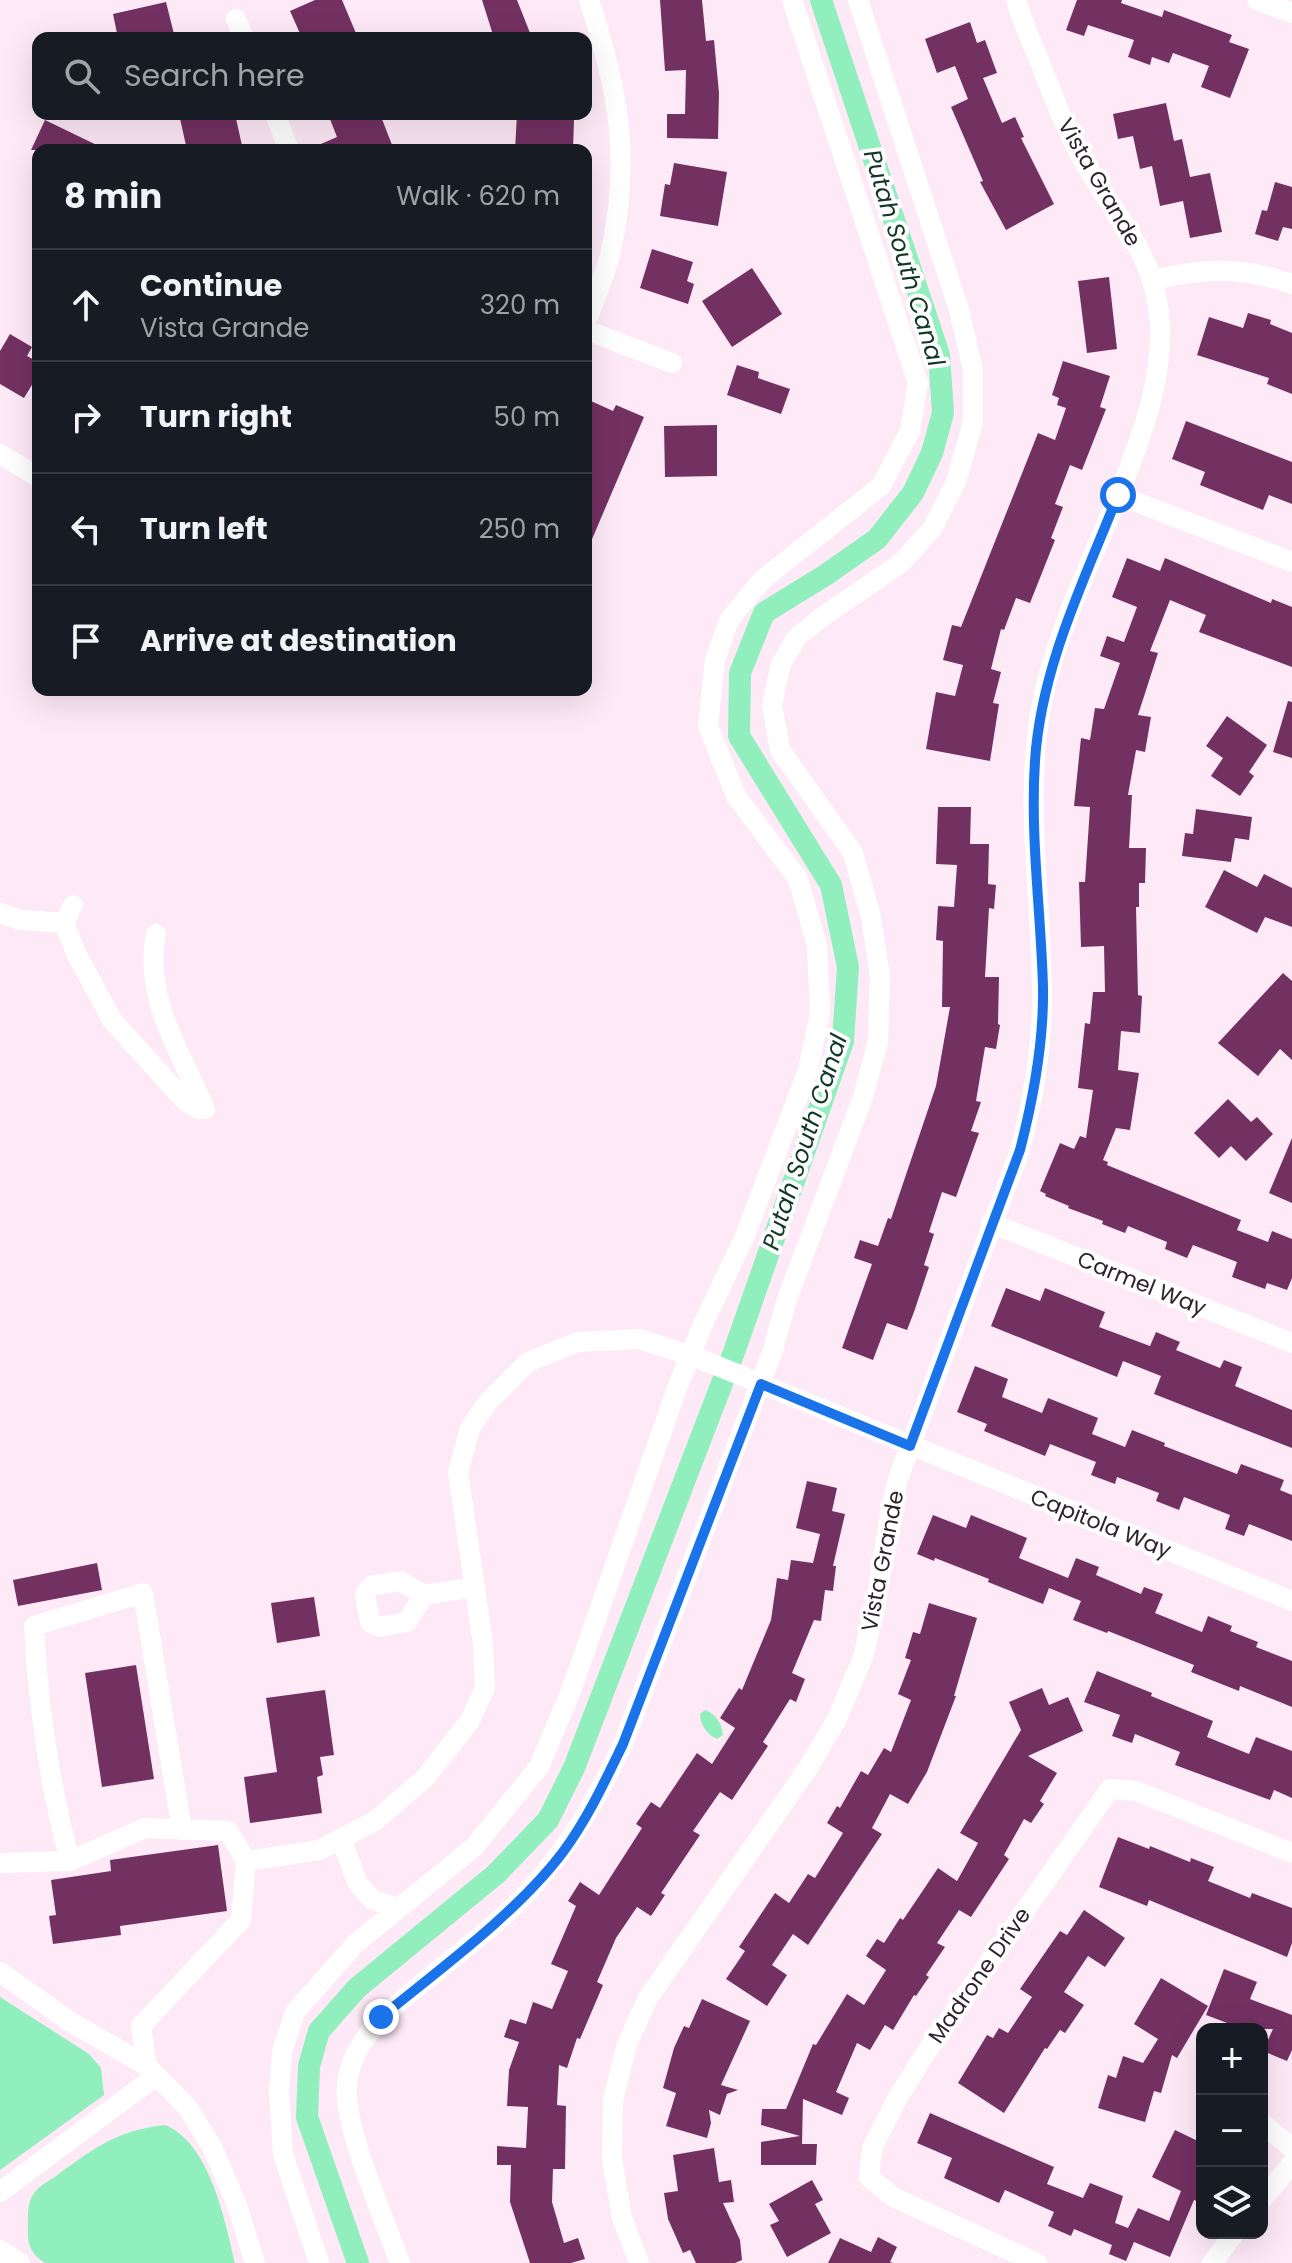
<!DOCTYPE html>
<html lang="en">
<head>
<meta charset="utf-8">
<style>
	:root { --surface:#171b24; --page:#20242c; --text:#f1f3f6; --muted:#9ea1a6; --line:#363941 }
	body { margin:0; font-family:Poppins,sans-serif; background:var(--page); color:var(--text) }
	.controls { position:absolute; right:24px; bottom:24px; display:grid; overflow:hidden; border-radius:16px; box-shadow:0 8px 32px #0002 }
	.controls button { width:72px; height:72px; display:grid; place-items:center; padding:0; border:0; border-bottom:2px solid var(--line); background:var(--surface); color:var(--text); font:40px sans-serif }
	.stop { position:absolute; width:24px; height:24px; margin:-18px; border:6px solid #1a73e8; border-radius:50%; background:#fff }
	.stop.end { background:#1a73e8; border-color:#fff; box-shadow:0 2px 8px #0008 }
	.list { margin:0; padding:0; list-style:none }
	h2 { display:flex; justify-content:space-between; align-items:center; height:104px; margin:0; padding:0 32px; font-size:34px }
	h2 small { font-size:26px; font-weight:400; color:var(--muted) }
	.list li { display:grid; grid-template-columns:52px 1fr auto; gap:24px; align-items:center; box-sizing:border-box; height:112px; padding:0 32px; border-top:2px solid var(--line) }
	.list b { display:block; font-size:30px; white-space:nowrap }
	.list p { margin:0; font-size:26px; white-space:nowrap; color:var(--muted) }
	.list em { font-size:26px; font-style:normal; color:var(--muted) }
	.icon { flex:none; width:44px; height:44px; fill:none; stroke:currentColor; stroke-width:2; stroke-linecap:round; stroke-linejoin:round }
	.map { position:relative; flex:none; width:1292px; height:2263px; overflow:hidden }
	.search { position:absolute; background:var(--surface); box-shadow:0 8px 32px #0002; left:32px; top:32px; width:560px; height:88px; display:flex; align-items:center; gap:20px; box-sizing:border-box; padding:0 28px; border-radius:16px; color:var(--muted); font-size:30px }
	.panel { position:absolute; background:var(--surface); box-shadow:0 8px 32px #0002; left:32px; top:144px; width:560px; height:552px; border-radius:16px }
	.map>svg:first-child { display:block }
	.water { fill:#91eebd }
	.lines { fill:none; stroke-linecap:round; stroke-linejoin:round }
	.canal { stroke:#91eebd; stroke-width:22 }
	.building { fill:#733162 }
	.minor { stroke:#fff; stroke-width:20 }
	.route { stroke:#1a73e8; stroke-width:10 }
	.labels { text-anchor:middle; stroke-width:8; stroke-linejoin:round; paint-order:stroke }
	.street-label { font-size:22px; fill:#2f222b; stroke:#fff }
	.water-label { font-size:24px; font-style:italic; fill:#103825; stroke:#fff }
</style>
</head>
<body>
<div class="map">
<svg width="1292" height="2263" viewBox="0 0 1292 2263">
	<rect width="100%" height="100%" fill="#fee9f7"/>
	<path class="water" d="M705,1710c11,4 17,14 18,25l-6,4c-9,-4 -17,-14 -17,-25z
		M0,1997l89,57 12,14 3,27 -104,75z
		M165,2125c45,18 60,96 70,138h-190c-15,-10 -18,-19 -17,-36 0,-11 -1,-26 7,-35 6,-8 18,-13 25,-19 37,-27 59,-43 105,-48z"/>
	<g class="lines">
		<path class="canal" d="M358,2263l-51,-146 2,-51 10,-35 38,-43 139,-114 52,-54 26,-52 160,-416 109,-311 5,-74 -17,-82 -92,-149 1,-63 24,-60 60,-37 53,-37 36,-46 19,-40 11,-40 -4,-58 -118,-355"/>
	</g>
	<path class="building" d="M315,0h27l16,38h-56l-12,-27z
		M482,0h35l15,38h-38z
		M660,0h42l4,41 8,-1 5,53 -1,46 -51,-1v-24h18l1,-44 -21,1z
		M1077,0h45l-1,3 41,14 2,-7 68,25 -3,7 20,7 -19,49 -29,-11 8,-21 -36,-13 -4,10 -17,-6 -2,8 -22,-8 6,-17 -46,-15 -4,11 -18,-6z
		M166,2l9,36h-57l-5,-24z
		M970,22l7,21 8,-3 12,33 -14,5 19,45 13,-6 9,20 -3,1 33,66 -48,26 -26,-48 3,-1 -32,-74 17,-8 -13,-33 -18,7 -12,-34z
		M1166,103l8,38 8,-2 8,38 20,-4 12,59 -32,6 -7,-37 -23,5 -8,-40 -12,3 -7,-33 -15,3 -5,-25z
		M179,114h56l8,36h-56z
		M328,114h52l14,36h-87l30,-13z
		M517,114h52v6h5l-1,30h-58z
		M45,120l62,30h-76z
		M674,163l53,9 -9,54 -58,-10 5,-32 5,1z
		M1275,182l17,5v42l-9,-2 -5,14 -23,-7 7,-24 5,1z
		M652,249l41,13 -6,19 7,3 -6,20 -48,-16z
		M752,268l30,46 -50,33 -30,-46z
		M1109,277l8,72 -30,4 -9,-72z
		M1248,313l23,7 -1,4 22,9v61l-25,-10 2,-6 -72,-23 12,-38 34,11z
		M10,334l22,13 -5,9 11,6v13l-14,23 -24,-14v-33z
		M1063,361l47,15 -10,31 6,2 -24,61 -12,-5 -15,39 8,3 -12,31 4,2 -25,63 -14,-5 -12,32 -3,-1 -10,40 10,3 -8,31 6,1 -9,57 -64,-12 10,-57 19,4 8,-31 -20,-5 9,-35 9,2 77,-194 17,7 11,-32 -9,-3 2,-7 -7,-3z
		M737,365l22,7 -1,6 32,11 -9,25 -54,-19z
		M591,401l22,10 3,-6 28,12 -57,134 -1,-137z
		M1186,421l106,41v42l-23,-9 -6,15 -63,-25 5,-13 -33,-13z
		M717,425v51l-52,1 -1,-51z
		M1127,558l33,13 5,-13 106,45 1,-4 20,8v60l-93,-35 7,-17 -36,-15 -20,51 8,2 -20,62 13,2 -6,35 -9,-2 -8,45h4l-3,53h17l-1,35h-6v24h-3l2,88 4,1 -1,18 -1,19 -19,-2 -3,39 21,3 -9,57 -14,-2 -13,32 5,2 -1,3 134,55 -4,10 31,12 4,-11 20,8v39l-5,12 -20,-7 -2,6 -33,-12 5,-15 -44,-17 -6,13 -22,-9 2,-7 -39,-16 -3,7 -23,-9 1,-3 -35,-13 1,-2 -24,-10 1,-2 -6,-3 20,-48 14,6 6,-13 6,2 7,-48 -15,-2 7,-65 5,1 3,-32h12l-1,-46 -23,1 -2,-65h6l5,-75 -16,-1 7,-68 9,2 5,-32 9,1 16,-46 -20,-7 7,-20 17,6 13,-35 -25,-10z
		M1288,701l4,1v56l-19,-6z
		M1227,716l40,29 -18,27 5,4 -14,20 -29,-20 12,-18 -17,-12z
		M938,807h33l-1,37h19l-1,40 8,1 -2,24 -5,-1 -4,69h14l-1,47 2,1 -4,24 -11,-2 -9,54 5,1 -10,29 8,2 -23,64 -14,-5 -13,40 5,2 -10,31 5,2 -15,45 -7,18 -20,-7 -14,37 -31,-12 30,-84 -18,-6 6,-18 18,6 10,-28 3,1 45,-133 14,-79h-8l1,-66 -7,-1 2,-34 16,1 3,-42 -21,-1z
		M1196,809l56,8 -3,23 -14,-2 -4,24 -49,-6 3,-23 8,1z
		M1224,870l33,17 7,-13 28,14v39l-27,-10 -8,16 -52,-26z
		M1283,973l9,8v79l-12,-11 -22,27 -40,-33z
		M1228,1099l23,23 6,-5 16,17 -27,27 -15,-15 -12,12 -25,-25z
		M1292,1138v65l-23,-10z
		M1006,1288l34,13 5,-13 60,24 -6,15 51,19 6,-14 24,10 -4,8 44,18 4,-8 18,7 -7,19 57,24v38l-138,-54 7,-18 -38,-15 -6,16 -126,-51z
		M975,1366l33,13 -6,18 40,16 6,-15 50,20 -6,16 33,13 7,-17 33,13 -1,3 73,28 4,-10 43,16 -4,10 12,5v46l-43,-17 -5,12 -19,-7 5,-14 -46,-18 -5,13 -23,-9 3,-8 -42,-16 -2,7 -24,-9 5,-13 -46,-18 -5,12 -61,-25 3,-7 -30,-12z
		M807,1481l30,7 -5,23 13,3 -12,52h3l-3,25 -8,-1 -4,31 -7,-1 -22,53 13,6 -9,23 -6,-3 -27,43 5,4 -36,54 -12,-8 -27,39 7,4 -39,58 4,2 -14,21 -14,-9 -21,31 -19,44 6,3 -23,54 -3,-1 -10,30 -8,-3 -2,40 9,1 -1,63h-12l-1,33 12,41 14,-5 7,21 -14,4h-41l-20,-61 1,-37h-14v-19l29,2 2,-41 -21,-1 2,-36 10,-28 -15,-5 6,-18 16,5 7,-22 19,7 16,-38 -17,-7 25,-58 -8,-5 12,-19 19,13 43,-67 -6,-4 15,-22 9,6 37,-55 15,11 23,-36 -15,-10 19,-30 3,2 29,-70 6,-42 11,2 3,-20 22,3 7,-29 -24,-6z
		M933,1515l33,13 5,-13 56,23 -8,20 49,20 8,-20 23,9 -3,8 45,19 3,-7 19,7 -8,19 47,19 6,-16 24,10 -2,5 28,11 -2,5 36,14v46l-52,-21 -1,5 -48,-19 3,-7 -86,-34 -1,2 -34,-13 8,-19 -32,-13 -6,16 -55,-22 1,-3 -54,-21 -1,3 -17,-7z
		M97,1563l5,27 -84,16 -5,-26z
		M314,1597l6,39 -43,7 -6,-40z
		M929,1603l48,15 -23,78h2l-29,76 -19,32 -18,-10 -18,34 10,6 -74,111 -15,-11 -21,31 15,10 -20,31 -41,-27 19,-28 -6,-4 36,-54 14,10 19,-29 7,4 28,-45 -16,-10 10,-17 3,2 21,-37 7,4 16,-27 7,4 20,-52 -13,-6 13,-34 -6,-2 8,-26 7,2z
		M136,1665l18,114 -52,8 -17,-114z
		M1097,1671l55,22 -1,3 62,25 -6,16 42,17 7,-17 36,14v47l-18,-8 -4,10 -95,-35 5,-13 -45,-18 -3,9 -20,-7 8,-21 -36,-13z
		M1042,1688l7,17 19,-8 15,34 -55,25 29,17 -17,28 4,3 -13,19 -7,-4 -20,36 5,4 -38,58 -12,-7 -22,33 8,4 -19,28 3,2 -13,19 -2,-1 -21,35 -8,-5 -15,25 -13,-7 -21,49 13,6 -7,17 -39,-16 -1,45h15l-1,21h-55v-23l39,-6 -39,-11 1,-16h24l27,-65 3,1 31,-51 17,11 22,-35 -20,-14 11,-17 7,4 16,-25 3,2 35,-52 19,13 21,-38 -18,-10 61,-103 -12,-28z
		M325,1690l9,65 -14,2 3,18 -6,2 5,36 -72,10 -6,-46 33,-5 -11,-74z
		M1118,1837l31,12 1,-3 40,16 1,-4 23,9 -6,14 42,17 2,-5 40,15v35l-5,14 -138,-57 -2,6 -48,-19z
		M218,1845l9,66 -107,15 1,9 -68,9 -4,-28 7,-1 -5,-35 60,-9 -1,-11z
		M1084,1910l41,28 -20,29 -17,-11 -24,36 20,13 -19,28 -5,-3 -13,19 -2,-1 -41,65 -46,-30 29,-48 6,3 6,-10 9,5 24,-36 -12,-8 40,-58 7,4z
		M1224,1969l33,13 -7,17 42,16v35l-5,11 -24,-10 10,-22h-30l-37,-14z
		M1161,1978l47,28 -31,52 -5,-3 -11,38 -7,-2 -9,31 -47,-14 10,-33 8,3 7,-22 20,7 15,-24 -24,-15z
		M702,1999l48,22 -29,64 17,5 -11,4 -7,21 -11,-5 2,13 -4,15 -41,-12 10,-33 -13,-5 11,-40 10,-22 5,2z
		M930,2113l124,54 -7,17 36,14 7,-15 33,13 -8,27 13,5 10,-20 31,13 12,-30 -29,-14 23,-47 27,13v60l-8,-3 -24,57 -36,-15 -8,19 -17,-7 3,-9 -38,-16 -3,7 -23,-10 6,-14 -49,-22 -6,13 -55,-25 8,-20 -35,-15z
		M714,2148l5,34 12,-2 3,22 -11,1 17,37 2,20 -7,3h-39l-6,-13 -7,3 -15,-34 -4,-26 14,-2 -5,-36z
		M812,2180l11,20 -8,4 16,29 -44,24 -17,-32 9,-4 -10,-17z
		M878,2237l19,10 -7,15 3,1h-65l12,-25 31,14z"/>
	<g class="lines">
		<path class="minor" d="M1257,0l35,13
			M236,19l8,19
			M275,114l14,36
			M1153,280c52,-12 88,-14 139,4
			M586,322c8,-21 17,-42 23,-63 23,-96 10,-168 -20,-259
			M586,330l86,33
			M0,454l38,23
			M1118,495l174,67
			M0,913l21,7 43,3 12,30 36,67 73,81 14,8h6c-24,-56 -62,-112 -49,-175
			M64,923l9,-18
			M991,1223l301,120
			M424,1595l-17,27 -28,5 -9,-5 -5,-27 6,-9 29,-5 24,14 51,-8
			M341,1839l17,45 15,16 26,8
			M70,1861c-21,-78 -32,-155 -36,-235l109,-33 39,237
			M246,1861l-5,59 -100,106 6,40 41,42 24,39 25,58 18,58
			M0,1863l70,-2 75,-33 83,3 18,30 73,-11 56,-29 51,-44 43,-55 16,-34 -2,-44 -25,-172 12,-44 18,-26 40,-40 50,-20 61,-3 59,19 594,243
			M0,1972l69,49 78,45
			M1262,2123l30,25
			M0,2192l156,-116
			M1262,2200l30,-37
			M0,2250l20,13
			M319,2263l-36,-109 -4,-64 3,-38 13,-40 60,-68 119,-97 65,-80 33,-79 105,-300 27,-66 41,-86 63,-166 12,-57 -3,-67 -19,-67 -62,-83 -28,-70 7,-66 14,-40 33,-40 119,-94 29,-55 8,-48 -126,-383
			M400,2263c-15,-43 -58,-138 -53,-180 7,-51 53,-81 89,-111 31,-25 65,-51 92,-80 42,-46 68,-91 95,-148l150,-394 14,-51 76,-202 15,-56 2,-65 -9,-59 -18,-64 -73,-103 -8,-45 9,-41 16,-27 28,-22 76,-52 31,-34 24,-47 17,-60v-52l-14,-60 -101,-310
			M639,2263l-17,-45 -10,-59 1,-59 14,-56 21,-46 160,-230 29,-49 26,-62 12,-49 16,-100 7,-29 122,-329c14,-53 23,-107 22,-162 -1,-96 -19,-195 1,-290 15,-70 49,-138 76,-204 21,-54 44,-112 41,-170 -5,-73 -43,-104 -76,-162 -18,-32 -31,-66 -44,-100 -9,-20 -18,-41 -24,-62
			M1037,2263l-144,-66 -24,-20 3,-29 25,-49 30,-48 183,-262 26,2 156,62
			M1212,2263l23,-30"/>
	</g>
	<g class="lines">
		<path class="route" d="M381,2017c59,-48 137,-105 182,-165 25,-34 42,-71 60,-108l138,-360 149,62 110,-296c14,-54 24,-108 23,-163 -2,-75 -13,-150 -8,-226 6,-94 49,-180 83,-266"/>
	</g>
	<g class="labels">
		<g class="street-label">
			<text transform="translate(1100 182) rotate(60)" y="8">Vista Grande</text>
			<text transform="translate(1142 1283) rotate(22)" y="8">Carmel Way</text>
			<text transform="translate(1101 1523) rotate(22)" y="8">Capitola Way</text>
			<text transform="translate(882 1561) rotate(-79)" y="8">Vista Grande</text>
			<text transform="translate(979 1975) rotate(-55)" y="8">Madrone Drive</text>
		</g>
		<g class="water-label">
			<text transform="translate(904 258) rotate(73)" y="8">Putah South Canal</text>
			<text transform="translate(805 1142) rotate(-72)" y="8">Putah South Canal</text>
		</g>
	</g>
</svg>
<div class="controls">
<button>+</button>
<button>−</button>
<button><svg class="icon" aria-label="layers" viewBox="0 0 24 24"><path d="M12 4l9 5-9 5-9-5zM3 14l9 5 9-5"/></svg></button>
</div>
<div class="stop" style="left:1118px;top:495px"></div>
<div class="stop end" style="left:381px;top:2017px"></div>
<div class="search"><svg class="icon" aria-label="search" viewBox="0 0 24 24"><circle cx="10" cy="10" r="6"/><path d="M15 15l6 6"/></svg>Search here</div>
<section class="panel">
<h2>8 min<small>Walk · 620 m</small></h2>
<ul class="list">
<li><svg class="icon" aria-label="ahead" viewBox="0 0 24 24"><path d="M12 20V5M6 11l6-6 6 6"/></svg><div><b>Continue</b><p>Vista Grande</p></div><em>320 m</em></li>
<li><svg class="icon" aria-label="right" viewBox="0 0 24 24"><path d="M7 20v-9h11M14 6l5 5-5 5"/></svg><div><b>Turn right</b></div><em>50 m</em></li>
<li><svg class="icon" aria-label="left" viewBox="0 0 24 24"><path d="M17 20v-9H6M10 6l-5 5 5 5"/></svg><div><b>Turn left</b></div><em>250 m</em></li>
<li><svg class="icon" aria-label="arrive" viewBox="0 0 24 24"><path d="M6 21V4h12l-3 4 3 4H6"/></svg><div><b>Arrive at destination</b></div></li>
</ul>
</section>
</div>
</body>
</html>
